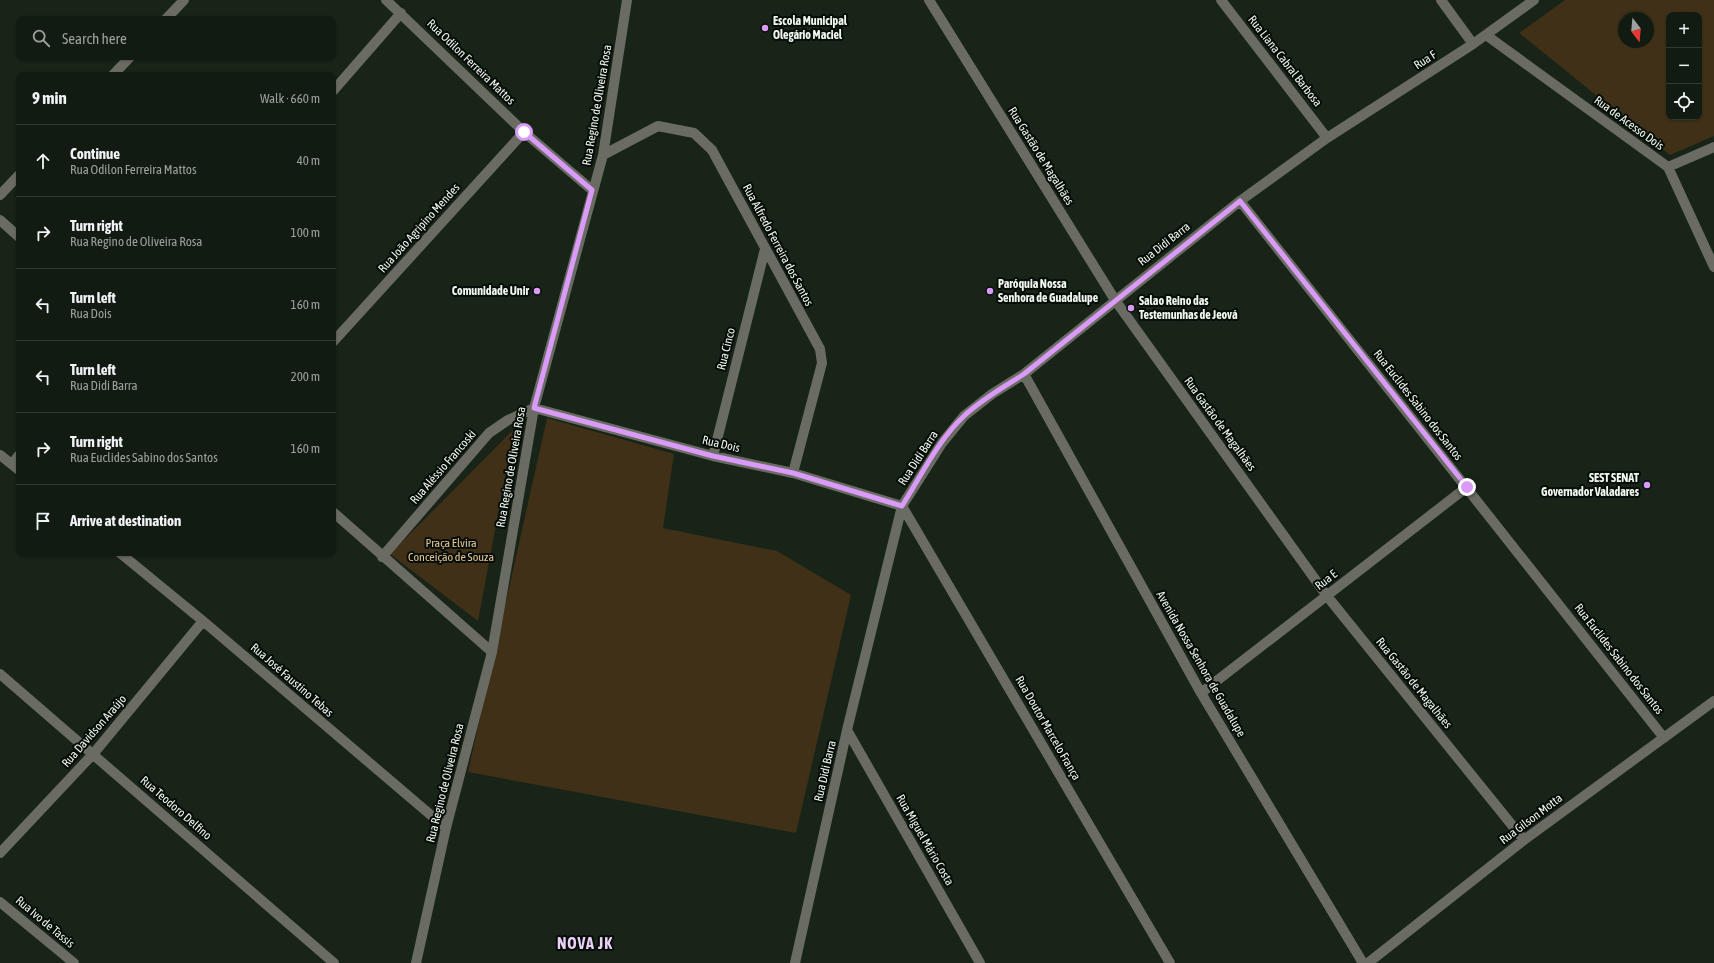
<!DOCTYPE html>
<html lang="en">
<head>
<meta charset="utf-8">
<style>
	:root { --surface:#111b11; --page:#1e281f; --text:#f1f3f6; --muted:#9ca19f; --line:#303931 }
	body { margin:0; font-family:"Asap Condensed",sans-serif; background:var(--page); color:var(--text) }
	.controls { position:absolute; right:12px; top:12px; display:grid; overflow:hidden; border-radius:8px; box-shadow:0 1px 3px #0004 }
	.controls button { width:36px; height:36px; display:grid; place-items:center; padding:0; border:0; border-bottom:1px solid var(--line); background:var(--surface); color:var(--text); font:20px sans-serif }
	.compass { position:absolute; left:1618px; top:12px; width:36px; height:36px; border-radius:50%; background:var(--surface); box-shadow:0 1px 3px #0004; rotate:164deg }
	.stop { position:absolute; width:12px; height:12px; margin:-9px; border:3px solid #d99af8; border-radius:50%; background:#fff }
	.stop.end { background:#d99af8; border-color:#fff; box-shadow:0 1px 4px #0008 }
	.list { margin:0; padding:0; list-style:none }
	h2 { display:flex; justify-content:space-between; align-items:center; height:52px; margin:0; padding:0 16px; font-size:17px }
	h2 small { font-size:13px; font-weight:400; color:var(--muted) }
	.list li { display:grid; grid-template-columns:26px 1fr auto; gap:12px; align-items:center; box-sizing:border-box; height:72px; padding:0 16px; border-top:1px solid var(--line) }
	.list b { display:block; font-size:15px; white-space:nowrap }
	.list p { margin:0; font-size:13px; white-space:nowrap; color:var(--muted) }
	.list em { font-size:13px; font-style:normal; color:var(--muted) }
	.icon { flex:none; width:22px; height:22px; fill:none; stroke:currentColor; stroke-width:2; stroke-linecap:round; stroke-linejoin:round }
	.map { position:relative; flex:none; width:1714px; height:963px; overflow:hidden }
	.search { position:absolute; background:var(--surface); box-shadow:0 1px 3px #0004; left:16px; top:16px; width:320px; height:44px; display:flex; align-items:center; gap:10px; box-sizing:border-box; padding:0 14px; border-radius:8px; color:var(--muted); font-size:15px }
	.panel { position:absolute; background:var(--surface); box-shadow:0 1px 3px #0004; left:16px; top:72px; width:320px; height:484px; border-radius:8px }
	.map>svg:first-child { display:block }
	.green { fill:#3f3017; fill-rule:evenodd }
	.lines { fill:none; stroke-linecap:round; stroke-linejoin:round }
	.minor { stroke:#6a6c63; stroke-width:10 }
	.route { stroke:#d99af8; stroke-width:5 }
	.poi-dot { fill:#d99af8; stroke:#060c07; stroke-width:1.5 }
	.labels { text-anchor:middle; stroke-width:4; stroke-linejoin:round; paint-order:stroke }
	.poi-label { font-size:12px; font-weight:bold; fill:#eff8ef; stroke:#060c07; text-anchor:start }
	.street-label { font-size:12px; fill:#eff8ef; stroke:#060c07 }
	.park-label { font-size:12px; fill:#e7c692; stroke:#060c07 }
	.district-label { font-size:16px; font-weight:bold; letter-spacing:1px; fill:#ebd1f8; stroke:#060c07 }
</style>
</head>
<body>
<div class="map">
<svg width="1714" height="963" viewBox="0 0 1714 963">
	<rect width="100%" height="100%" fill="#172417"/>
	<path class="green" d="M1565,0h149v136l-44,19 -151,-122zM1669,15h30v102h-30zM1624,18h24v24h-24z
		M547,418l127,36 -11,74 114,23 74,44 -55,238 -328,-61z
		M514,429l-36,192 -88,-67z"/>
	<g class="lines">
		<path class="minor" d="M386,0l138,132 68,58
			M929,0l186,300 212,296 197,244
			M1221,0l106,138
			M1441,0l32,44
			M166,19l18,-19
			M1486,35l182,132 46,100
			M113,75l17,-18
			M333,91l68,-78
			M603,155l55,-29 36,7 18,17 108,199 2,14 -29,110
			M1668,167l46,-20
			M0,195l19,-20
			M1240,201l424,537
			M0,220l19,17
			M333,342l191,-210
			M1024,374l177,319 162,270
			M534,408l179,48 80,17 109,33
			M0,455l19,15
			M713,456l52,-207
			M12,464l7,-9
			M902,506l268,457
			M333,512l159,140
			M120,553l83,68 243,207
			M382,557l107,-124 19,-13 26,-12
			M0,674l334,289
			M1201,693l266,-206
			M847,730l133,233
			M0,853l94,-100 109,-132
			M0,902l74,61
			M416,963l30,-135 46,-176 42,-244 69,-253 24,-155
			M795,963l52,-233 55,-224 40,-63 22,-27 28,-22 32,-20 216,-173 87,-63 146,-94 61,-44
			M1368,963l156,-123 190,-139"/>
	</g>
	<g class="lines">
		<path class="route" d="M524,132l68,58 -58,218 179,48 80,17 109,33c19,-30 36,-66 62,-90 18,-17 40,-29 60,-42l216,-173 227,286"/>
	</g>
	<g class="poi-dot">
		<circle cx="765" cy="28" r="4"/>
		<circle cx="537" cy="291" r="4"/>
		<circle cx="990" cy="291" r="4"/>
		<circle cx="1131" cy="308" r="4"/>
		<circle cx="1647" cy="485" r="4"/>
	</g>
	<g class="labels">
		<g class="poi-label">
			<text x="773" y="25">Escola Municipal<tspan x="773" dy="14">Olegário Maciel</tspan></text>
			<text x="998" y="288">Paróquia Nossa<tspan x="998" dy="14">Senhora de Guadalupe</tspan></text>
			<text x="529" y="295" text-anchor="end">Comunidade Unir</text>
			<text x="1139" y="305">Salao Reino das<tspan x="1139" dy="14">Testemunhas de Jeová</tspan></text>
			<text x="1639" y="482" text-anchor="end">SEST SENAT<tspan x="1639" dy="14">Governador Valadares</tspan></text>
		</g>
		<g class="street-label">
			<text transform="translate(1425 60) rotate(-33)" y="4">Rua F</text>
			<text transform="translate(1285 61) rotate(52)" y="4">Rua Liana Cabral Barbosa</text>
			<text transform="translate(471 62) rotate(44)" y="4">Rua Odilon Ferreira Mattos</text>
			<text transform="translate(597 105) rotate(-80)" y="4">Rua Regino de Oliveira Rosa</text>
			<text transform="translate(1629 123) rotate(36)" y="4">Rua de Acesso Dois</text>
			<text transform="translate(1041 156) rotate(58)" y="4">Rua Gastão de Magalhães</text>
			<text transform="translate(419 228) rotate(-48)" y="4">Rua João Agripino Mendes</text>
			<text transform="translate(1164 244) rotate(-38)" y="4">Rua Didi Barra</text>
			<text transform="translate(778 245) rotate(62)" y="4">Rua Alfredo Ferreira dos Santos</text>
			<text transform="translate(726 349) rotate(-76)" y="4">Rua Cinco</text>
			<text transform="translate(1418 405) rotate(52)" y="4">Rua Euclides Sabino dos Santos</text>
			<text transform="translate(1220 424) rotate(54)" y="4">Rua Gastão de Magalhães</text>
			<text transform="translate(721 444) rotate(13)" y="4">Rua Dois</text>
			<text transform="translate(918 458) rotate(-57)" y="4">Rua Didi Barra</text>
			<text transform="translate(443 467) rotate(-49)" y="4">Rua Aléssio Francoski</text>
			<text transform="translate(511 467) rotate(-80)" y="4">Rua Regino de Oliveira Rosa</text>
			<text transform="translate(1326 580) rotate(-38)" y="4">Rua E</text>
			<text transform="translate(1619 659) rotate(52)" y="4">Rua Euclides Sabino dos Santos</text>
			<text transform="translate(1201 664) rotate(60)" y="4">Avenida Nossa Senhora de Guadalupe</text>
			<text transform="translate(292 680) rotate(41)" y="4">Rua José Faustino Tebas</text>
			<text transform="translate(1414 683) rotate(51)" y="4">Rua Gastão de Magalhães</text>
			<text transform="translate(1048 728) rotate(60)" y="4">Rua Doutor Marcelo França</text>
			<text transform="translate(94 731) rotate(-49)" y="4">Rua Davidson Araújo</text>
			<text transform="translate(825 771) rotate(-77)" y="4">Rua Didi Barra</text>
			<text transform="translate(445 783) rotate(-76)" y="4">Rua Regino de Oliveira Rosa</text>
			<text transform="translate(176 808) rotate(41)" y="4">Rua Teodoro Delfino</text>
			<text transform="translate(1531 819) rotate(-37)" y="4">Rua Gilson Motta</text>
			<text transform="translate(925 840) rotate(60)" y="4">Rua Miguel Mário Costa</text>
			<text transform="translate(45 922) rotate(40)" y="4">Rua Ivo de Tassis</text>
		</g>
		<g class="park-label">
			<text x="451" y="547">Praça Elvira<tspan x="451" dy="14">Conceição de Souza</tspan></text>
		</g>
		<g class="district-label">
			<text x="585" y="949">NOVA JK</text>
		</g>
	</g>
</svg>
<div class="controls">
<button>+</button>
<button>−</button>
<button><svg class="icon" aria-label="locate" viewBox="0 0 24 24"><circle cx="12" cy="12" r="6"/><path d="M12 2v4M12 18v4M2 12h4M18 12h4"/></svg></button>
</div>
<svg class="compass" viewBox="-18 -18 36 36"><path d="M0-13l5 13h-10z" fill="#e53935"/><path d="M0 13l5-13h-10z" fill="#9ca19f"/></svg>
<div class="stop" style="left:524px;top:132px"></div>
<div class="stop end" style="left:1467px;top:487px"></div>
<div class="search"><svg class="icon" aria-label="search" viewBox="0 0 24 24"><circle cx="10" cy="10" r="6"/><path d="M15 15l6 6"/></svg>Search here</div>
<section class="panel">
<h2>9 min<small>Walk · 660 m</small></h2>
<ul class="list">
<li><svg class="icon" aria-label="ahead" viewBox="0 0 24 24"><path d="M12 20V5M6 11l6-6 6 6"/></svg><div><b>Continue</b><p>Rua Odilon Ferreira Mattos</p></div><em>40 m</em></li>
<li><svg class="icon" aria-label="right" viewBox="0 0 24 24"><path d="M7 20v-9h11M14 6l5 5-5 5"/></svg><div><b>Turn right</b><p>Rua Regino de Oliveira Rosa</p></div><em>100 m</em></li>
<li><svg class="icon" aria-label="left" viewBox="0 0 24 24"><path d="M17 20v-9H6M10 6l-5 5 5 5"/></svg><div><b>Turn left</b><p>Rua Dois</p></div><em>160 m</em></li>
<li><svg class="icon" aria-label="left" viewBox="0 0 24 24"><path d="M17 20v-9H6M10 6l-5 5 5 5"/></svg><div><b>Turn left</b><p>Rua Didi Barra</p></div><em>200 m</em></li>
<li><svg class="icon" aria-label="right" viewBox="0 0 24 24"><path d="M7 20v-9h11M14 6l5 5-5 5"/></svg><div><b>Turn right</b><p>Rua Euclides Sabino dos Santos</p></div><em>160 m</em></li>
<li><svg class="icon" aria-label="arrive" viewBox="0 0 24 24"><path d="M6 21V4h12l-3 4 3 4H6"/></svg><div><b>Arrive at destination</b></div></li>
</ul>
</section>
</div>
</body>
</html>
